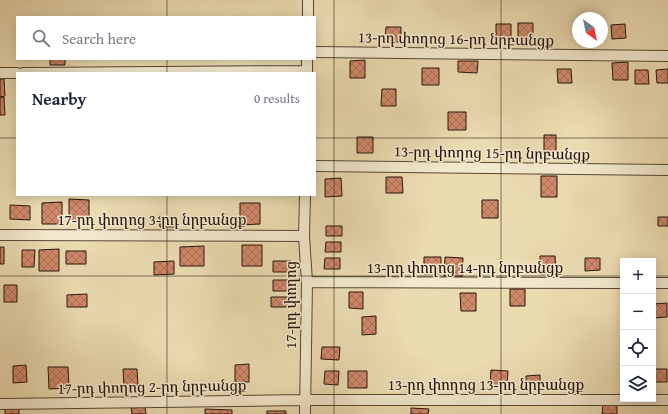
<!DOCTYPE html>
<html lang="en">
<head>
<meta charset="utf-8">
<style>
	:root { --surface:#fff; --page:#f6f6f7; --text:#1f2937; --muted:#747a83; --line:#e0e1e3 }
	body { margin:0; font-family:"Gentium Book Plus","Noto Serif Armenian",serif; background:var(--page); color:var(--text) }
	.controls { position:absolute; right:12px; bottom:12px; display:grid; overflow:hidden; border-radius:0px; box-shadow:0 2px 10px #0003 }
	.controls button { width:36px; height:36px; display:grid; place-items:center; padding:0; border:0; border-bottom:1px solid var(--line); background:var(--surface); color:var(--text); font:20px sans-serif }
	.compass { position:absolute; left:572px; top:12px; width:36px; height:36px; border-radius:50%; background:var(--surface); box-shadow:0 2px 10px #0003; rotate:147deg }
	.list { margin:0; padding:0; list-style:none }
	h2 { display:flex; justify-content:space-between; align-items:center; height:52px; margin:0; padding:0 16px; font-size:17px }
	h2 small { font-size:13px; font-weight:400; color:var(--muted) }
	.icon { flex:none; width:22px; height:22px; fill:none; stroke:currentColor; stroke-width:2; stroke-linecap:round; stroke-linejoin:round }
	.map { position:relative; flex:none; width:668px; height:414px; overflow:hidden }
	.search { position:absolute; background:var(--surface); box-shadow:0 2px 10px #0003; left:16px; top:16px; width:300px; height:44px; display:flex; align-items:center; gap:10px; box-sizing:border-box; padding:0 14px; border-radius:0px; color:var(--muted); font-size:15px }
	.panel { position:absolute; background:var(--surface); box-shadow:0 2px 10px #0003; left:16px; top:72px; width:300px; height:124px; border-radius:0px }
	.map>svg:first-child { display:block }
	.building { fill:url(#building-cross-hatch); stroke:#27140c }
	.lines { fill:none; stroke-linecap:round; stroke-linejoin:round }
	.street-casing { stroke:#584635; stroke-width:12 }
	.street { stroke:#f2e8cc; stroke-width:10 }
	.grid { fill:none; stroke:#27140c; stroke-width:1; stroke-opacity:0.55 }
	.labels { text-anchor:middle; stroke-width:3; stroke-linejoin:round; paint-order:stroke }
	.street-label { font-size:15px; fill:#27140c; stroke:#f2e8cc }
</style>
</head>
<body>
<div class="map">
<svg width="668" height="414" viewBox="0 0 668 414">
	<defs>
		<pattern id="building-cross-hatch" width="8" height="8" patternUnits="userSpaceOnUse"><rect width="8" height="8" fill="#d1896b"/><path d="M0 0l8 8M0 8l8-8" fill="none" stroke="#aa6f56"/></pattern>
	</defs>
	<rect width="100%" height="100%" fill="#ebdbb1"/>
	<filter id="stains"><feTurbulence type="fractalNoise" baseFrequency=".005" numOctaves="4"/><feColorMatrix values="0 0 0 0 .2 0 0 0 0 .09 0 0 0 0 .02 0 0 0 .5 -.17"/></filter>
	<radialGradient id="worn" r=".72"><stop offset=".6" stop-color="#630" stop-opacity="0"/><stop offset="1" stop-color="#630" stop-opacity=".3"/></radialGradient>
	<path class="building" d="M518,23h15v17l-15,1z
		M496,24h15v18h-15z
		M625,24l1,14 -14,1 -1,-14z
		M386,27h15v15h-16z
		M50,59h15v6h-15z
		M365,60v18h-15v-17z
		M458,61h20l-1,12 -19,-1z
		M628,62v18h-15l-1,-17z
		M422,68h17v17h-17z
		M557,69h14l1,14h-14z
		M668,69v14h-11l-1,-13z
		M635,70h13l1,14h-14z
		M0,79h4l1,17 -5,1z
		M382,89h14v17h-15z
		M4,97l1,18h-5v-17z
		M448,112h18v18h-18z
		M544,135h12v18h-12z
		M357,137h16v16h-16z
		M541,176h16v21h-16z
		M386,177h16l1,16h-17z
		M341,178l1,18 -17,1v-18z
		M69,199l20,1v21l-20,-1z
		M482,200h16v18h-16z
		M62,202v22h-20v-21z
		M240,203h20v21l-20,1z
		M10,205l20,1v14l-20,-1z
		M159,217h17v10h-16z
		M658,217h10v9h-10z
		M326,226h16v10h-16z
		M326,242h15v10h-16z
		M242,245h20v21h-20z
		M204,246v20h-24v-19z
		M0,247h4v17h-4z
		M59,249v22h-20v-21z
		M22,250h13l-1,17h-12z
		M66,251h20v13h-20z
		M540,256h15l1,18h-16z
		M424,257h17v17h-17z
		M445,257l18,1 -1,19 -18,-1z
		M325,258h15v11h-16z
		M585,258h15v12l-15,1z
		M174,261v13l-20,1v-13z
		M273,261h18v11h-18z
		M273,280h17v11h-17z
		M4,285h13v17h-13z
		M510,289h15v17h-15z
		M349,292h14v17l-14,-1z
		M460,293h16v18h-15z
		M87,294v13h-20v-12z
		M271,297h17v10h-17z
		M667,303v14l-14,1v-14z
		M376,316v18l-14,1v-18z
		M322,347h18l-1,13 -18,-1z
		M249,364v18h-14v-17z
		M26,365l1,17 -14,1v-17z
		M48,367h20l1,21 -20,1z
		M123,369h14l1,17 -14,1z
		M653,369h14v13h-14z
		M491,370l17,1 -1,15h-17z
		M325,371h14l-1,14 -14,-1z
		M348,371h19v17h-19z
		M540,375v13l-14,1v-13z
		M603,404h14v10h-15z
		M145,407l1,7h-14l-1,-6z
		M19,408v6h-14v-5z
		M411,408l18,1 -1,5h-17z
		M205,409l27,1v4h-27z
		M267,411h19v3h-19z"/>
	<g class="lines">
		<defs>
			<path id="street" d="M308,0v17
				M315,52l353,4
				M0,73h17
				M23,73l284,-2
				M307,73v-14
				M315,166l353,4
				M305,195l-1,41 3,46 -2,132
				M0,235l304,1
				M307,282l316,1
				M653,283h15
				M0,404l305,-4h363"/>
		</defs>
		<use href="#street" class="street-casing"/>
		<use href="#street" class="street"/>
	</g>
	<path class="grid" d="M167,0v17M334,0v414M501,0v414M167,59v14M0,138h17M315,138h353M167,195v219M0,276h623M653,276h15"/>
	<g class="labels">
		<g class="street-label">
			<text transform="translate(456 39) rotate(1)" y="5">13-րդ փողոց 16-րդ նրբանցք</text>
			<text transform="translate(492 153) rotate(1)" y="5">13-րդ փողոց 15-րդ նրբանցք</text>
			<text x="152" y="225">17-րդ փողոց 3-րդ նրբանցք</text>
			<text x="465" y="273">13-րդ փողոց 14-րդ նրբանցք</text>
			<text transform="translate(291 305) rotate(-90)" y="5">17-րդ փողոց</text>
			<text x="486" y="390">13-րդ փողոց 13-րդ նրբանցք</text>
			<text transform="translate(152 387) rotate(-1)" y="5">17-րդ փողոց 2-րդ նրբանցք</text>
		</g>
	</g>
	<rect width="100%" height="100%" filter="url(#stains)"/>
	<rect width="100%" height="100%" fill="url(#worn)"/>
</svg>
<div class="controls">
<button>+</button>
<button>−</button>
<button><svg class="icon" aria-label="locate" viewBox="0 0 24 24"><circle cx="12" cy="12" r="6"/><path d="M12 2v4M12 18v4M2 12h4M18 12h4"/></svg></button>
<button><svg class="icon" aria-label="layers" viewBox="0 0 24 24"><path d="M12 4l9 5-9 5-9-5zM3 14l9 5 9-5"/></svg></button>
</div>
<svg class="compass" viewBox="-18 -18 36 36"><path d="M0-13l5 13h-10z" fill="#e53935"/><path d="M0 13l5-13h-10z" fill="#747a83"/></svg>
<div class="search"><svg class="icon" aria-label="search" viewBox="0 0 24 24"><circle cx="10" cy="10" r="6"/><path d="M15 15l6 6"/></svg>Search here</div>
<section class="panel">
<h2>Nearby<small>0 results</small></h2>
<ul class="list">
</ul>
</section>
</div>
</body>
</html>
